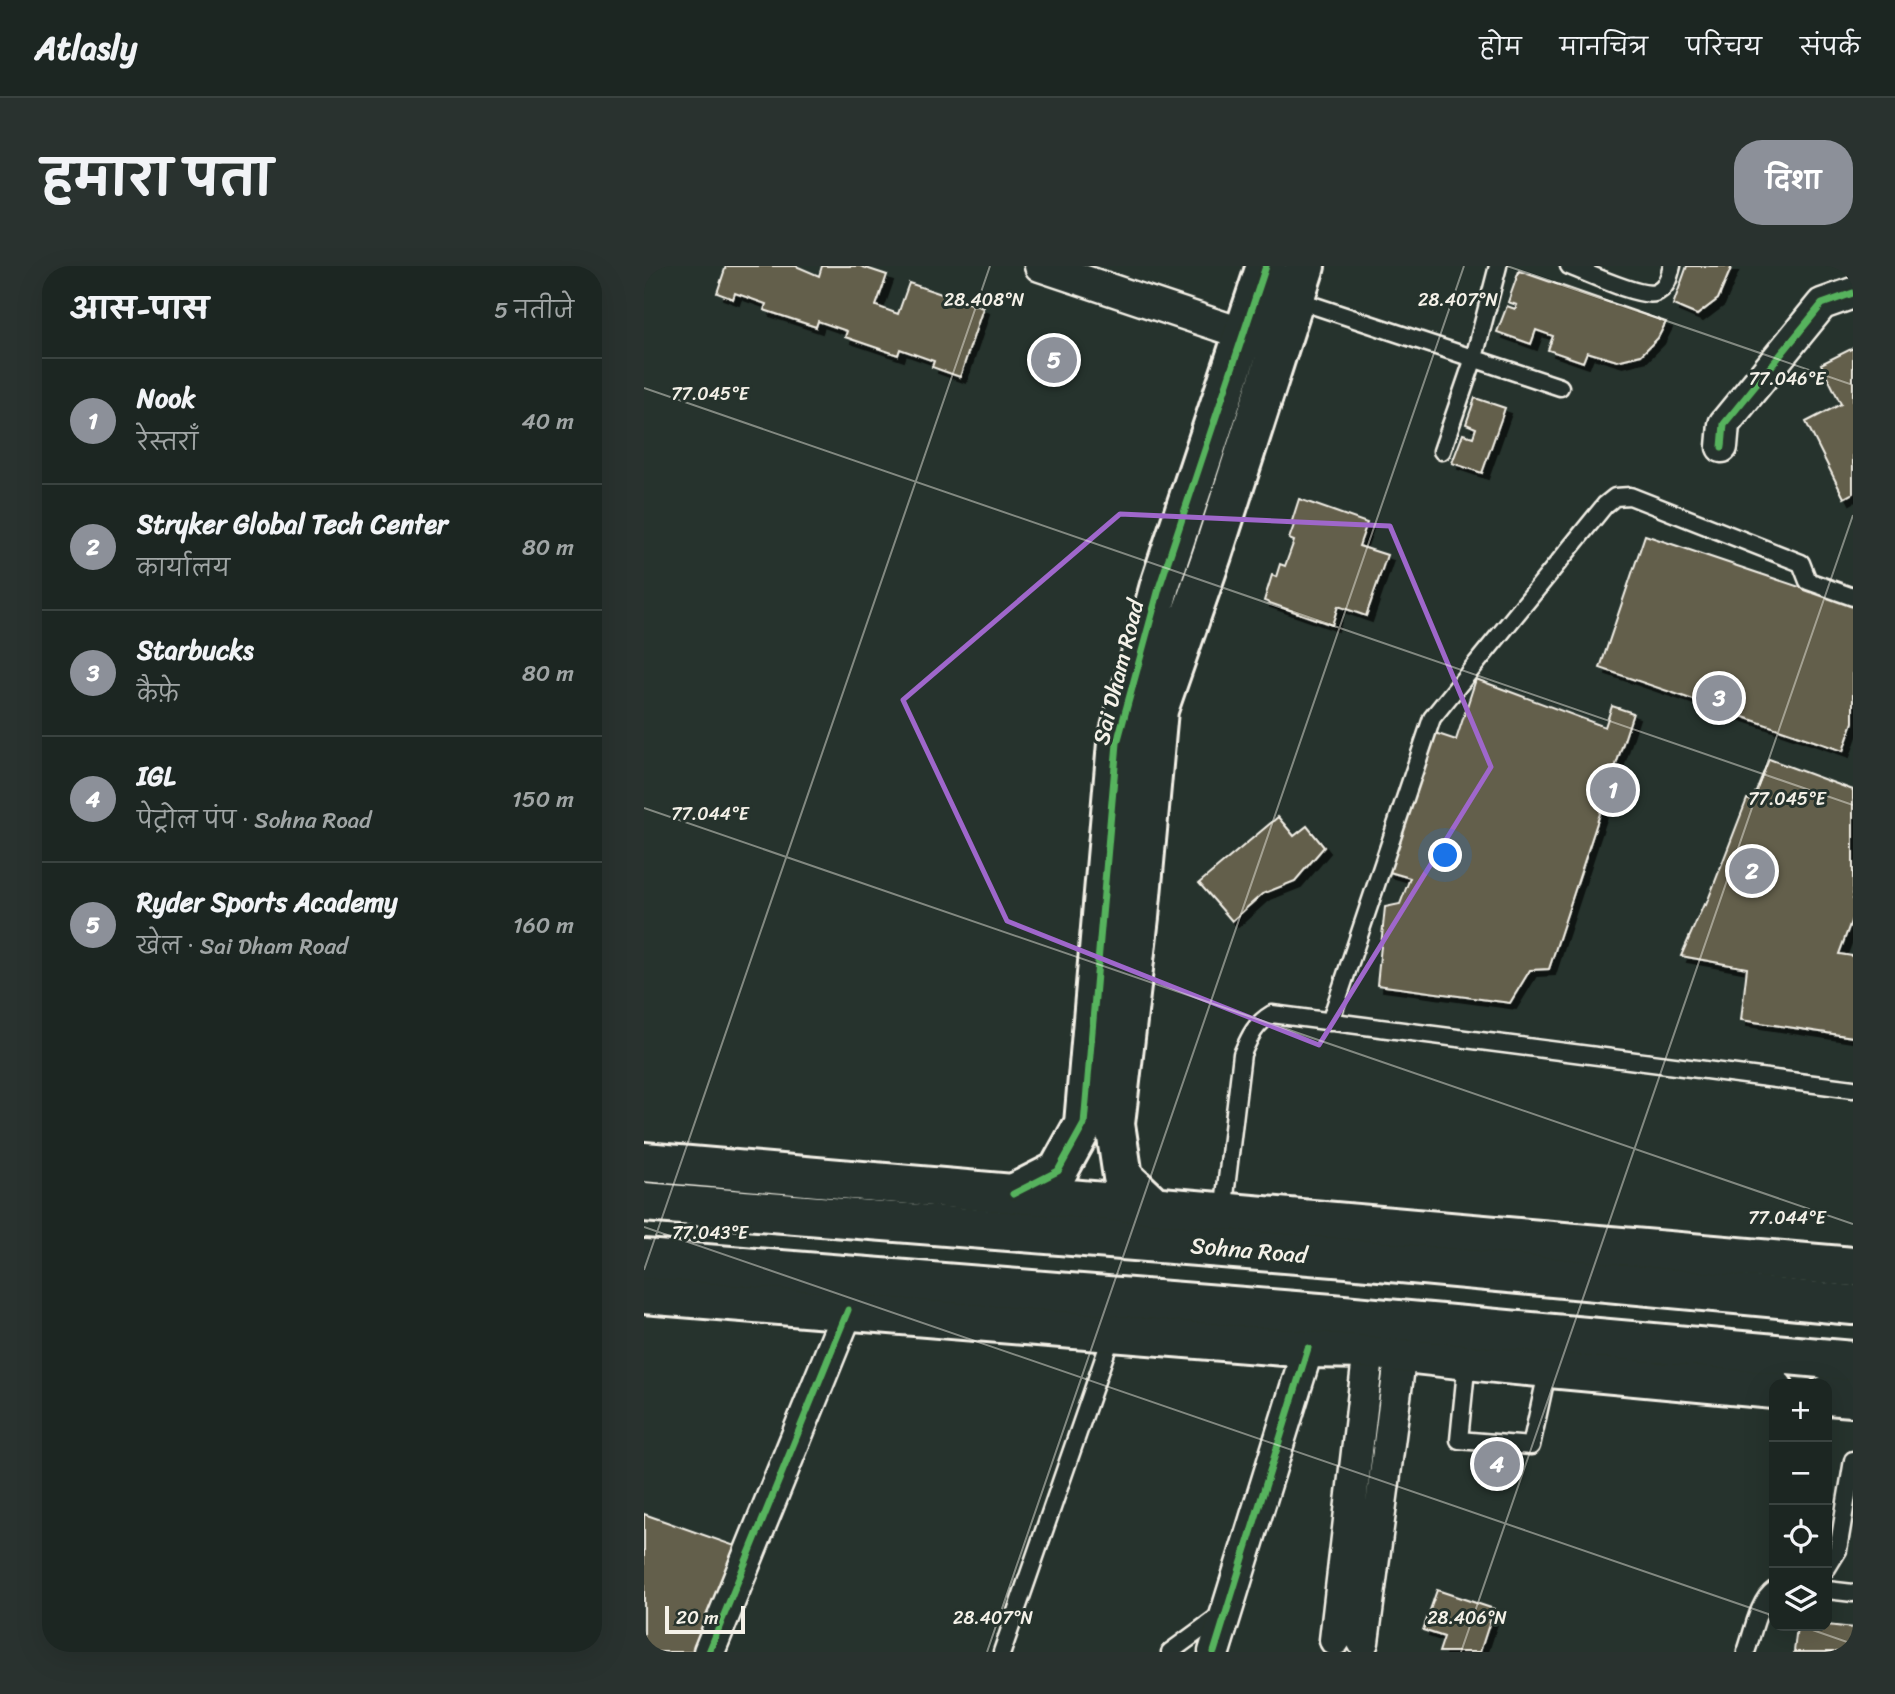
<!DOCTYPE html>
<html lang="hi">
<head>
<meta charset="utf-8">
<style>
	:root { --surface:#1c2622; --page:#29322f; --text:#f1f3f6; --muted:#a0a5a5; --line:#3a4340; --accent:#8c9099 }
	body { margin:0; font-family:Sriracha,"Playpen Sans Deva",sans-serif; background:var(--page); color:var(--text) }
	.controls { position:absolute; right:21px; bottom:21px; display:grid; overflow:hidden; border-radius:14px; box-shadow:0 7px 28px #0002 }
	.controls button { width:63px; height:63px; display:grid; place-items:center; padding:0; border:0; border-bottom:2px solid var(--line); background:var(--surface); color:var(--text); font:35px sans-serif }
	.scale { position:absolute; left:21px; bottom:18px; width:80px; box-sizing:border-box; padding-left:7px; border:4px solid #f4f1e8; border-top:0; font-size:19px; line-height:24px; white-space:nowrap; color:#f4f1e8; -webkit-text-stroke:5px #26332d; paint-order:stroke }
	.you { position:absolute; left:802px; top:590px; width:24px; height:24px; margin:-18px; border:5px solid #fff; border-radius:50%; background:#1a73e8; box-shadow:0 0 0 10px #1a73e833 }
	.badge { display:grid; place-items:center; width:46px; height:46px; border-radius:50%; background:var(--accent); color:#fff; font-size:23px; font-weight:700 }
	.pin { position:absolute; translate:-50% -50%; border:4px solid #fff; box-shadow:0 2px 7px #0006 }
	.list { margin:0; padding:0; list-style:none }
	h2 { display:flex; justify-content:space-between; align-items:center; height:91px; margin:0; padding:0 28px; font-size:30px }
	h2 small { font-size:23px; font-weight:400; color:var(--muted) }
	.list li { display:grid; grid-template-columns:46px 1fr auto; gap:21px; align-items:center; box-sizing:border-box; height:126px; padding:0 28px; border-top:2px solid var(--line) }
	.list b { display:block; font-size:26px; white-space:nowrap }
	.list p { margin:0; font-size:23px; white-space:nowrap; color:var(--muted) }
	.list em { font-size:23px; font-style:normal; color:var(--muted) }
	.icon { flex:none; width:38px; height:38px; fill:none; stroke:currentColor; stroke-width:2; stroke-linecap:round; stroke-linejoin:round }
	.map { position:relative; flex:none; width:1209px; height:1386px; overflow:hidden; border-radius:28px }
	header { display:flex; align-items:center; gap:42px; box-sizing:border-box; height:98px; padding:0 35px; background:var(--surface); border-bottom:2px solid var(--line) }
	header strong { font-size:33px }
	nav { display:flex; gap:38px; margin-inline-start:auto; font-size:24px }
	.intro { display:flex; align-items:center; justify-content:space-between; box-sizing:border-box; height:168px; padding:0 42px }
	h1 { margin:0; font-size:49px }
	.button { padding:18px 32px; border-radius:28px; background:var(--accent); color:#fff; font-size:24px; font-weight:700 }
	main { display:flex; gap:42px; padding:0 42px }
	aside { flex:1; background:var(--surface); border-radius:28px; box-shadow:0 7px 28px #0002 }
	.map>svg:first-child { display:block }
	.building { fill:#635e4c; stroke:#f4f1e8; stroke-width:2; filter:url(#shadow) }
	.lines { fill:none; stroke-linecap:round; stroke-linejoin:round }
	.lane-casing { stroke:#f4f1e8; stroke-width:21 }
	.street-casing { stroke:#f4f1e8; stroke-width:35 }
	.secondary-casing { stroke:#f4f1e8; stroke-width:44 }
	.highway-casing { stroke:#f4f1e8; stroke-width:44 }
	.lane { stroke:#26332d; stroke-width:16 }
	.street { stroke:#26332d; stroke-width:30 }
	.secondary { stroke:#26332d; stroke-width:38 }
	.highway { stroke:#26332d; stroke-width:38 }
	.cycleway-casing { stroke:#26332d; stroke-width:11 }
	.cycleway { stroke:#56b35d; stroke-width:7 }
	.marked { fill:none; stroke:#9f67cb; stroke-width:5; stroke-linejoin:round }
	.ticks { fill:none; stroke:#f4f1e8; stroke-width:2; stroke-opacity:0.45 }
	.labels { text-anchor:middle; stroke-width:6; stroke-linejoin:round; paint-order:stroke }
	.street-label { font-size:23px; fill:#f4f1e8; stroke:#26332d }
	.ticks-label { font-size:18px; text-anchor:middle; fill:#f4f1e8; stroke:#26332d; stroke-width:6; stroke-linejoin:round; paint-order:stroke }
</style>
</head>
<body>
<header>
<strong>Atlasly</strong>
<nav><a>होम</a><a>मानचित्र</a><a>परिचय</a><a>संपर्क</a></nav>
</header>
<div class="intro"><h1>हमारा पता</h1><a class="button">दिशा</a></div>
<main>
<aside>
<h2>आस-पास<small>5 नतीजे</small></h2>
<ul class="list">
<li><span class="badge">1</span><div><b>Nook</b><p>रेस्तराँ</p></div><em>40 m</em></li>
<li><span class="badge">2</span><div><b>Stryker Global Tech Center</b><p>कार्यालय</p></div><em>80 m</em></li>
<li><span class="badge">3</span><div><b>Starbucks</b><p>कैफ़े</p></div><em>80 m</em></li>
<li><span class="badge">4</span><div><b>IGL</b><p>पेट्रोल पंप · Sohna Road</p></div><em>150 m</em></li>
<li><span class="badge">5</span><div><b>Ryder Sports Academy</b><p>खेल · Sai Dham Road</p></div><em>160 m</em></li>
</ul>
</aside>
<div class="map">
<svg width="1209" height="1386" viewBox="0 0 1209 1386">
	<defs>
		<filter id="shadow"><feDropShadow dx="6" dy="6" stdDeviation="0" flood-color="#0009"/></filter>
	</defs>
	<rect width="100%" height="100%" fill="#26332d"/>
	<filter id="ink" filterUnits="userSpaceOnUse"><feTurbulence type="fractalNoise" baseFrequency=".0143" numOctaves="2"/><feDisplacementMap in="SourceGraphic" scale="14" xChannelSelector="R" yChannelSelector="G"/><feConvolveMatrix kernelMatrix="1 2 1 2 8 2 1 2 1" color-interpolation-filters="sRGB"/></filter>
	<g filter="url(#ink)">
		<path class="building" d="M82,0h70l23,10 3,-10h38l27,9 -11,31 22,8 11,-31 74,25 -23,69 -28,-10 2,-6 -34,-12 -2,6 -53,-18 2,-6 -29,-10 -2,6 -52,-17 2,-6 -31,-11 -2,6 -16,-6z
			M1043,0h45l-14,33 -21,16 -24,-10z
			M875,5l147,51 -8,16 -17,17 -24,6 -30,-9 -4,10 -35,-12 5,-14 -17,-6 -5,14 -34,-12 10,-26 8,3 2,-4 -9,-3z
			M1209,82v145l-9,5 -38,-76 35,-18 -20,-40z
			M831,132l30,10 -23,65 -30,-10 11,-29 10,3 3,-9 -10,-4z
			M655,233l68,24 -8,23 28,9 -21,61 -28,-10 -6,19 -68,-24 8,-26 4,2 4,-13 5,2 9,-25 -5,-2 5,-14 -3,-1z
			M1001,269l208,70v117l-10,29 -243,-83z
			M832,413l129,48 7,-21 21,7 -84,256 -19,1 -20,33 -133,-18 8,-78 15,-3 10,-26 -24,-7 46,-139 24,8z
			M1125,493l84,31v126l-14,38 14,2v81l-112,-17 6,-52 -66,-12 23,-52 2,1 41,-106 5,2z
			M634,551l16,19 13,-10 17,21 -29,34 -33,13 -30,27 -33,-38z
			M0,1248l94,33 -36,105h-58z
			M793,1324l57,19 -14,43h-41l5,-15 -21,-7z
			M1183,1359l26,3v24h-59l3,-26z"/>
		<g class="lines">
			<defs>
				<path id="lane" d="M925,0c16,6 71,32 86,27 12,-4 14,-16 17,-27
					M650,33l266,88
					M798,185l32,-93 24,-92
					M686,756l102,-304 173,-213 10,-8 15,-1 171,67 7,18 45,16
					M579,947l19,-159c8,-18 13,-30 30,-40l581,75
					M823,1094l-8,80 72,6 17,-78
					M1183,1302l11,-18 15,-90
					M1183,1324l26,3
					M358,1386l111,-320
					M526,1386l52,-38
					M1102,1386c7,-19 12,-51 28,-62"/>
				<path id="street" d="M396,0l222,74
					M1078,181l2,-23 98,-120 31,-11
					M691,1374l34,-291
					M719,1376l38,-290
					M65,1386l139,-342
					M570,1386l94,-304"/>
				<path id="secondary" d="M0,896l1209,105
					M369,928l45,-23 26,-47 33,-381 43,-158 106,-319
					M511,941l-32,-30 -8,-53 24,-207 19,-207 54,-155 93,-289
					M0,1028l664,54 61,1 136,15 269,25
					M1183,1129l26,2"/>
				<path id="highway" d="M0,936l703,56 506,47
					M0,993l688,55 521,47"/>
			</defs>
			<use href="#lane" class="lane-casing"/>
			<use href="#street" class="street-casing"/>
			<use href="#secondary" class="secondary-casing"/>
			<use href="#highway" class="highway-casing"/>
			<use href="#lane" class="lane"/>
			<use href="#street" class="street"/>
			<use href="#secondary" class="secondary"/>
			<use href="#highway" class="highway"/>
			<defs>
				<path id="cycleway" d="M1078,181l2,-23 98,-120 31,-11
					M369,928l45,-23 26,-47 33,-381 43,-158 106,-319
					M65,1386l139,-342
					M570,1386l94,-304"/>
			</defs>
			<use href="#cycleway" class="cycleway-casing"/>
			<use href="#cycleway" class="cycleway"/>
		</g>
	</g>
	<path class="marked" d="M476,248l270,12 101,241 -172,278 -312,-124 -104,-221z"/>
	<path class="ticks" d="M863,0l346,119M0,122l1209,417M0,542l1209,416M0,961l1130,389M0,1004l346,-1004M1157,1360l52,18M0,1381l15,5M343,1386l477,-1386M817,1386l392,-1137"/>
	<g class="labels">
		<g class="street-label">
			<text transform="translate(474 406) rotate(-76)" y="8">Sai Dham Road</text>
			<text transform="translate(605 984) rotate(5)" y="8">Sohna Road</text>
		</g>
	</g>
	<g class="ticks-label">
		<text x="340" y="40">28.408°N</text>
		<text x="814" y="40">28.407°N</text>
		<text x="1143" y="119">77.046°E</text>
		<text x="66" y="134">77.045°E</text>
		<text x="1143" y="539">77.045°E</text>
		<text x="66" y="554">77.044°E</text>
		<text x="1143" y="958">77.044°E</text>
		<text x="66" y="973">77.043°E</text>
		<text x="349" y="1358">28.407°N</text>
		<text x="823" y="1358">28.406°N</text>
	</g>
</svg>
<div class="controls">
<button>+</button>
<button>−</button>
<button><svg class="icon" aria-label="locate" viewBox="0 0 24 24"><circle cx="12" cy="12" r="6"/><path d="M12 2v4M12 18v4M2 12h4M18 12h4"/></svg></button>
<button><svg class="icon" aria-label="layers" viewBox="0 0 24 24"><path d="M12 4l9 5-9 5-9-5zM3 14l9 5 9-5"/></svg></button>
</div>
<div class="scale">20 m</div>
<div class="you"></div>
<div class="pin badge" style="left:969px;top:524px">1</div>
<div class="pin badge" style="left:1108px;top:605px">2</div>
<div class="pin badge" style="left:1075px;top:432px">3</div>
<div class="pin badge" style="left:853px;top:1198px">4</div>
<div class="pin badge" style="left:410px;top:94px">5</div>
</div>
</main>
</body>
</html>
